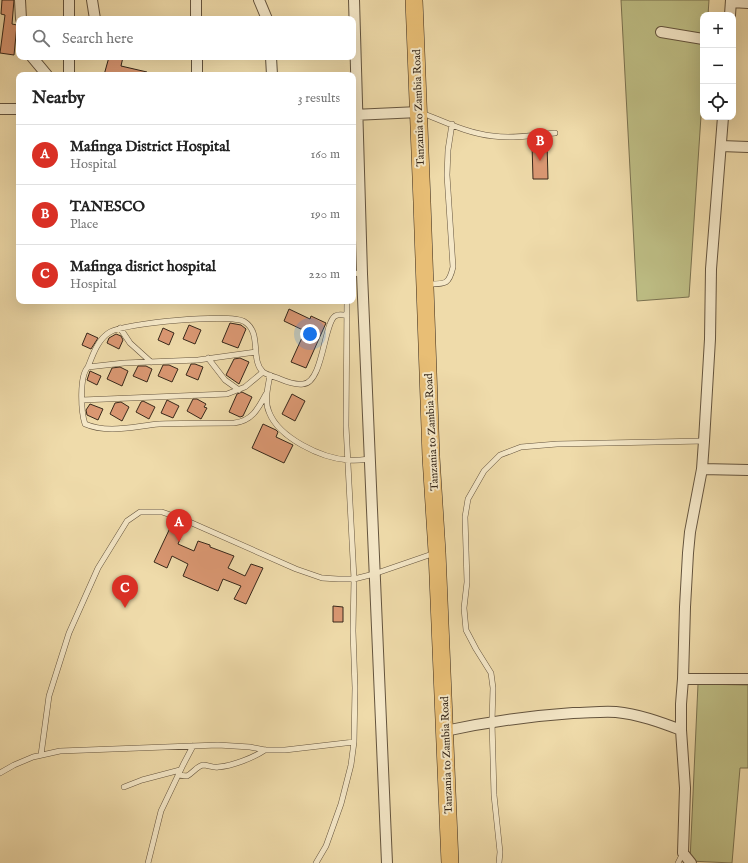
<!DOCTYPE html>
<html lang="en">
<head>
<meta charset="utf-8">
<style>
	:root { --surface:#fff; --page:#f2f2f2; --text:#222; --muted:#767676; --line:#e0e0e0; --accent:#d93025 }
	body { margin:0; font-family:"IM FELL English",serif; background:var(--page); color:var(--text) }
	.controls { position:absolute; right:12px; top:12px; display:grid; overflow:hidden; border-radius:8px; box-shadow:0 4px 16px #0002 }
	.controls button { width:36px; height:36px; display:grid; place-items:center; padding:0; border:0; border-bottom:1px solid var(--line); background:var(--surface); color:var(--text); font:20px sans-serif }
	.you { position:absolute; left:310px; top:334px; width:14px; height:14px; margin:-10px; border:3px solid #fff; border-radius:50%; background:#1a73e8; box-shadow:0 0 0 6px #1a73e833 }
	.badge { display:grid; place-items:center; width:26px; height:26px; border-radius:50%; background:var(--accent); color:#fff; font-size:13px; font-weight:700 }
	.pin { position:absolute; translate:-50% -33px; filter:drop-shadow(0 1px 2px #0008) }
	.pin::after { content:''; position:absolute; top:21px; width:14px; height:12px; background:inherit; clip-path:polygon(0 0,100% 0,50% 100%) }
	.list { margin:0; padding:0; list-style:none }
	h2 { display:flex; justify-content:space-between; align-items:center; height:52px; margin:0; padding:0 16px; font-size:17px }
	h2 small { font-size:13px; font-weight:400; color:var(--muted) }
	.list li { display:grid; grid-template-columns:26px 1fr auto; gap:12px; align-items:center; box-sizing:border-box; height:60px; padding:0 16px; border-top:1px solid var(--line) }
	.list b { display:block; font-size:15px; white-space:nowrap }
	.list p { margin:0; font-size:13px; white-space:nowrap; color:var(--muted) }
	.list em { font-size:13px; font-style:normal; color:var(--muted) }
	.icon { flex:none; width:22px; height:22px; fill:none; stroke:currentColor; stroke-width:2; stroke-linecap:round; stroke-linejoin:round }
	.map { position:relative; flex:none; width:748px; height:863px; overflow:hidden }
	.search { position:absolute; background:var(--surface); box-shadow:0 4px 16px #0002; left:16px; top:16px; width:340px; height:44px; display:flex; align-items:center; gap:10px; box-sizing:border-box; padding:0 14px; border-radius:8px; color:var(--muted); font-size:15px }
	.panel { position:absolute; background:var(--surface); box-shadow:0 4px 16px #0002; left:16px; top:72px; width:340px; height:232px; border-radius:8px }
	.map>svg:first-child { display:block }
	.green { fill:#bebe85; stroke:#7a7250 }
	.building { fill:#db9873; stroke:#36271a }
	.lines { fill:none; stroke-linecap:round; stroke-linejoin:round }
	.service-casing { stroke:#64543e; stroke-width:6 }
	.minor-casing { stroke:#64543e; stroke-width:12 }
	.trunk-casing { stroke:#36271a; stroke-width:18 }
	.service { stroke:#f5e8c8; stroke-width:5 }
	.minor { stroke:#f5e8c8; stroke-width:10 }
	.trunk { stroke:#e8be75; stroke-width:17 }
	.labels { text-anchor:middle; stroke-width:4; stroke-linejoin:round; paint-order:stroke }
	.street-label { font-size:11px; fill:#36271a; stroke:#f5e8c8 }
</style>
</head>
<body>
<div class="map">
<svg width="748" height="863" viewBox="0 0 748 863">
	<rect width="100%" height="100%" fill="#efdbaa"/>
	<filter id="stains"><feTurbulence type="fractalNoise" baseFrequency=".005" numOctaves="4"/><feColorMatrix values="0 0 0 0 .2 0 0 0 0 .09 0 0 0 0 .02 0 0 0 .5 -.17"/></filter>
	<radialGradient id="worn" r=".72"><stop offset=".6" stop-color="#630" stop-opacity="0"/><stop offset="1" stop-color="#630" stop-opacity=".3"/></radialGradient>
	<path class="green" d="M621,0h88l-1,15h-5v71l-14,211 -52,4z
		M698,684l50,1v83h-8l-8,95 -42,-2z"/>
	<path class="building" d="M2,0h12l-2,24 5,1 -3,30 -14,-2 5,-38 -4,-1z
		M109,57h14l-2,9 26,6 -1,3h-42z
		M547,143l1,36h-15l-1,-35z
		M289,309l21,10 1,-3 15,7 -20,45 -15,-6 14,-31 -21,-10z
		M230,323l11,2 5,4 -8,19 -16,-6z
		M189,325l12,5 -6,14 -12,-5z
		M163,328l11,5 -5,12 -11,-5z
		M87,333l11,5 -7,11 -9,-4z
		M116,334l5,2 2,4 -4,9 -12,-6 2,-5z
		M240,358l9,4 -10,22 -13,-9 8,-16z
		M191,364h4l8,3 -5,13 -12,-5z
		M163,365h6l9,4 -6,13 -14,-6z
		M138,366h8l6,3 -5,13 -14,-6z
		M120,367l8,4 -6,15 -15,-7 5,-11z
		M90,371l11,5 -4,9 -10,-5z
		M242,392l10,5 -9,19 -3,1 -11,-5 8,-18z
		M292,394l13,7 -10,20 -13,-7z
		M193,399h4l9,5 -2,3 3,1 -6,11 -14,-8z
		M167,400l12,6 -6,12 -12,-5z
		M143,401l12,6 -6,12 -13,-7 5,-10z
		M121,402l8,5 -7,14 -12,-7 5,-11z
		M90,404l13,5 -5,11 -11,-5 -1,-5z
		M263,424l13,6 2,2 -2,5 17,8 -9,18 -32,-15z
		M170,528l12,6 -4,10 16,7 4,-10 12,4v2l24,9 -6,12 17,8 6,-12 12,4 -17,36 -12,-5 7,-13 -18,-7 -5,12 -35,-15 5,-12 -16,-8 -5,12 -13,-6z
		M333,606l10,1v15h-10z"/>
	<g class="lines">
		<defs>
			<path id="service" d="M422,113c23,9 47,21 71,23 21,3 42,-1 62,-3
				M353,273l9,1
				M428,284c17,0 21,1 25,-17l-6,-92 1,-25 4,-26
				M120,328l10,15 21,19
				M256,352l-58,8 -74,3 -36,4c-9,9 -7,45 -3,57 23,10 50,2 74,0 25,-1 50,-1 75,-1 18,-2 24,-14 32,-29
				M208,358l17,22 14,10
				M88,367c5,-13 10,-28 22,-35 15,-9 122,-19 135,-10 17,11 5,38 18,50 4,3 12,5 17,7 7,3 15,6 23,5 20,-1 21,-61 32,-68 4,-2 9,-1 12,0
				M270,375c-2,12 -6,26 -1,37 10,26 52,46 79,48 8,1 14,0 22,-1
				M82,400l145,-6 18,-7 18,-15
				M41,755l8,-59 20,-63 29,-65 29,-47 13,-9h22l23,8 111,49 26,9 16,1h16l20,-5 61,-21
				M0,773l14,-8 19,-8 27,-6 158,-6 32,2 15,3h20l69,-8
				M178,775l9,1c6,-3 10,-10 16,-11 5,0 10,3 15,2 14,-1 35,-9 47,-17
				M124,787l18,-7 38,-10
				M148,863l13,-52 22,-46 10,-19
				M316,863l10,-17 15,-42 10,-39 3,-23 1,-54 -2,-57 1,-52 -8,-153 1,-125
				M499,863l1,-11 -6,-57 -2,-73 1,-34 -2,-15 -15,-24 -10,-19 -2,-22 3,-26 -2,-65 3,-18 16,-28 16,-16 21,-8 36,-3 147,-3
				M678,863l5,-10"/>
			<path id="minor" d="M20,0l1,19
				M69,0v19
				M92,0l3,19
				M196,0v19
				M259,0l8,19
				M354,0l8,274 25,589
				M731,2l17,1
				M730,15l1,-15
				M661,32l42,7
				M32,57l15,18
				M197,57v18
				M271,57l1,18
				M69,75v-18
				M0,109h19
				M353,115l66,-3
				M721,146l27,1
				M702,469l46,1
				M683,679h65
				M445,731c42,-9 85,-15 128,-18 14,0 28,-2 43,-1 22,2 44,10 65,18
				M691,863l-8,-10 2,-65 -4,-58v-26l2,-25 2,-72 3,-54 2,-21 12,-63 2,-28 6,-102 1,-70 12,-152"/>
			<path id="trunk" d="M414,0l8,202 9,255 6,95 13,311"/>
		</defs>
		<use href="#service" class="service-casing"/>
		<use href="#minor" class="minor-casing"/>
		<use href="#trunk" class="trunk-casing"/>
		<use href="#service" class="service"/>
		<use href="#minor" class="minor"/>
		<use href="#trunk" class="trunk"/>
	</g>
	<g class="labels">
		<g class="street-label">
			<text transform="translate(418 108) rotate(-92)" y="4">Tanzania to Zambia Road</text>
			<text transform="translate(431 432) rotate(-93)" y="4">Tanzania to Zambia Road</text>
			<text transform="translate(446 755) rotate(-92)" y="4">Tanzania to Zambia Road</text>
		</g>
	</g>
	<rect width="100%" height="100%" filter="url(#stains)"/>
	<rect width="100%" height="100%" fill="url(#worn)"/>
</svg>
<div class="controls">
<button>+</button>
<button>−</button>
<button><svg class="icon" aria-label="locate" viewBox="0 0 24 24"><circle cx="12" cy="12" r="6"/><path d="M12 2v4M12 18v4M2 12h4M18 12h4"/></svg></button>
</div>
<div class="you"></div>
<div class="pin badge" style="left:179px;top:542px">A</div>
<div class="pin badge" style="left:540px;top:161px">B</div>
<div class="pin badge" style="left:125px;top:608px">C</div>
<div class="search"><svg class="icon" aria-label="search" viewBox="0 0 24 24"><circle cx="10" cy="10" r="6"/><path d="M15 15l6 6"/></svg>Search here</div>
<section class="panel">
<h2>Nearby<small>3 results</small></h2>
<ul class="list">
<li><span class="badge">A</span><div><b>Mafinga District Hospital</b><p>Hospital</p></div><em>160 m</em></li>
<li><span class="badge">B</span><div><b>TANESCO</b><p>Place</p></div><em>190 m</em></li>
<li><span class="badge">C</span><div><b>Mafinga disrict hospital</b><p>Hospital</p></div><em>220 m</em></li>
</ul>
</section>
</div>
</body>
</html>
